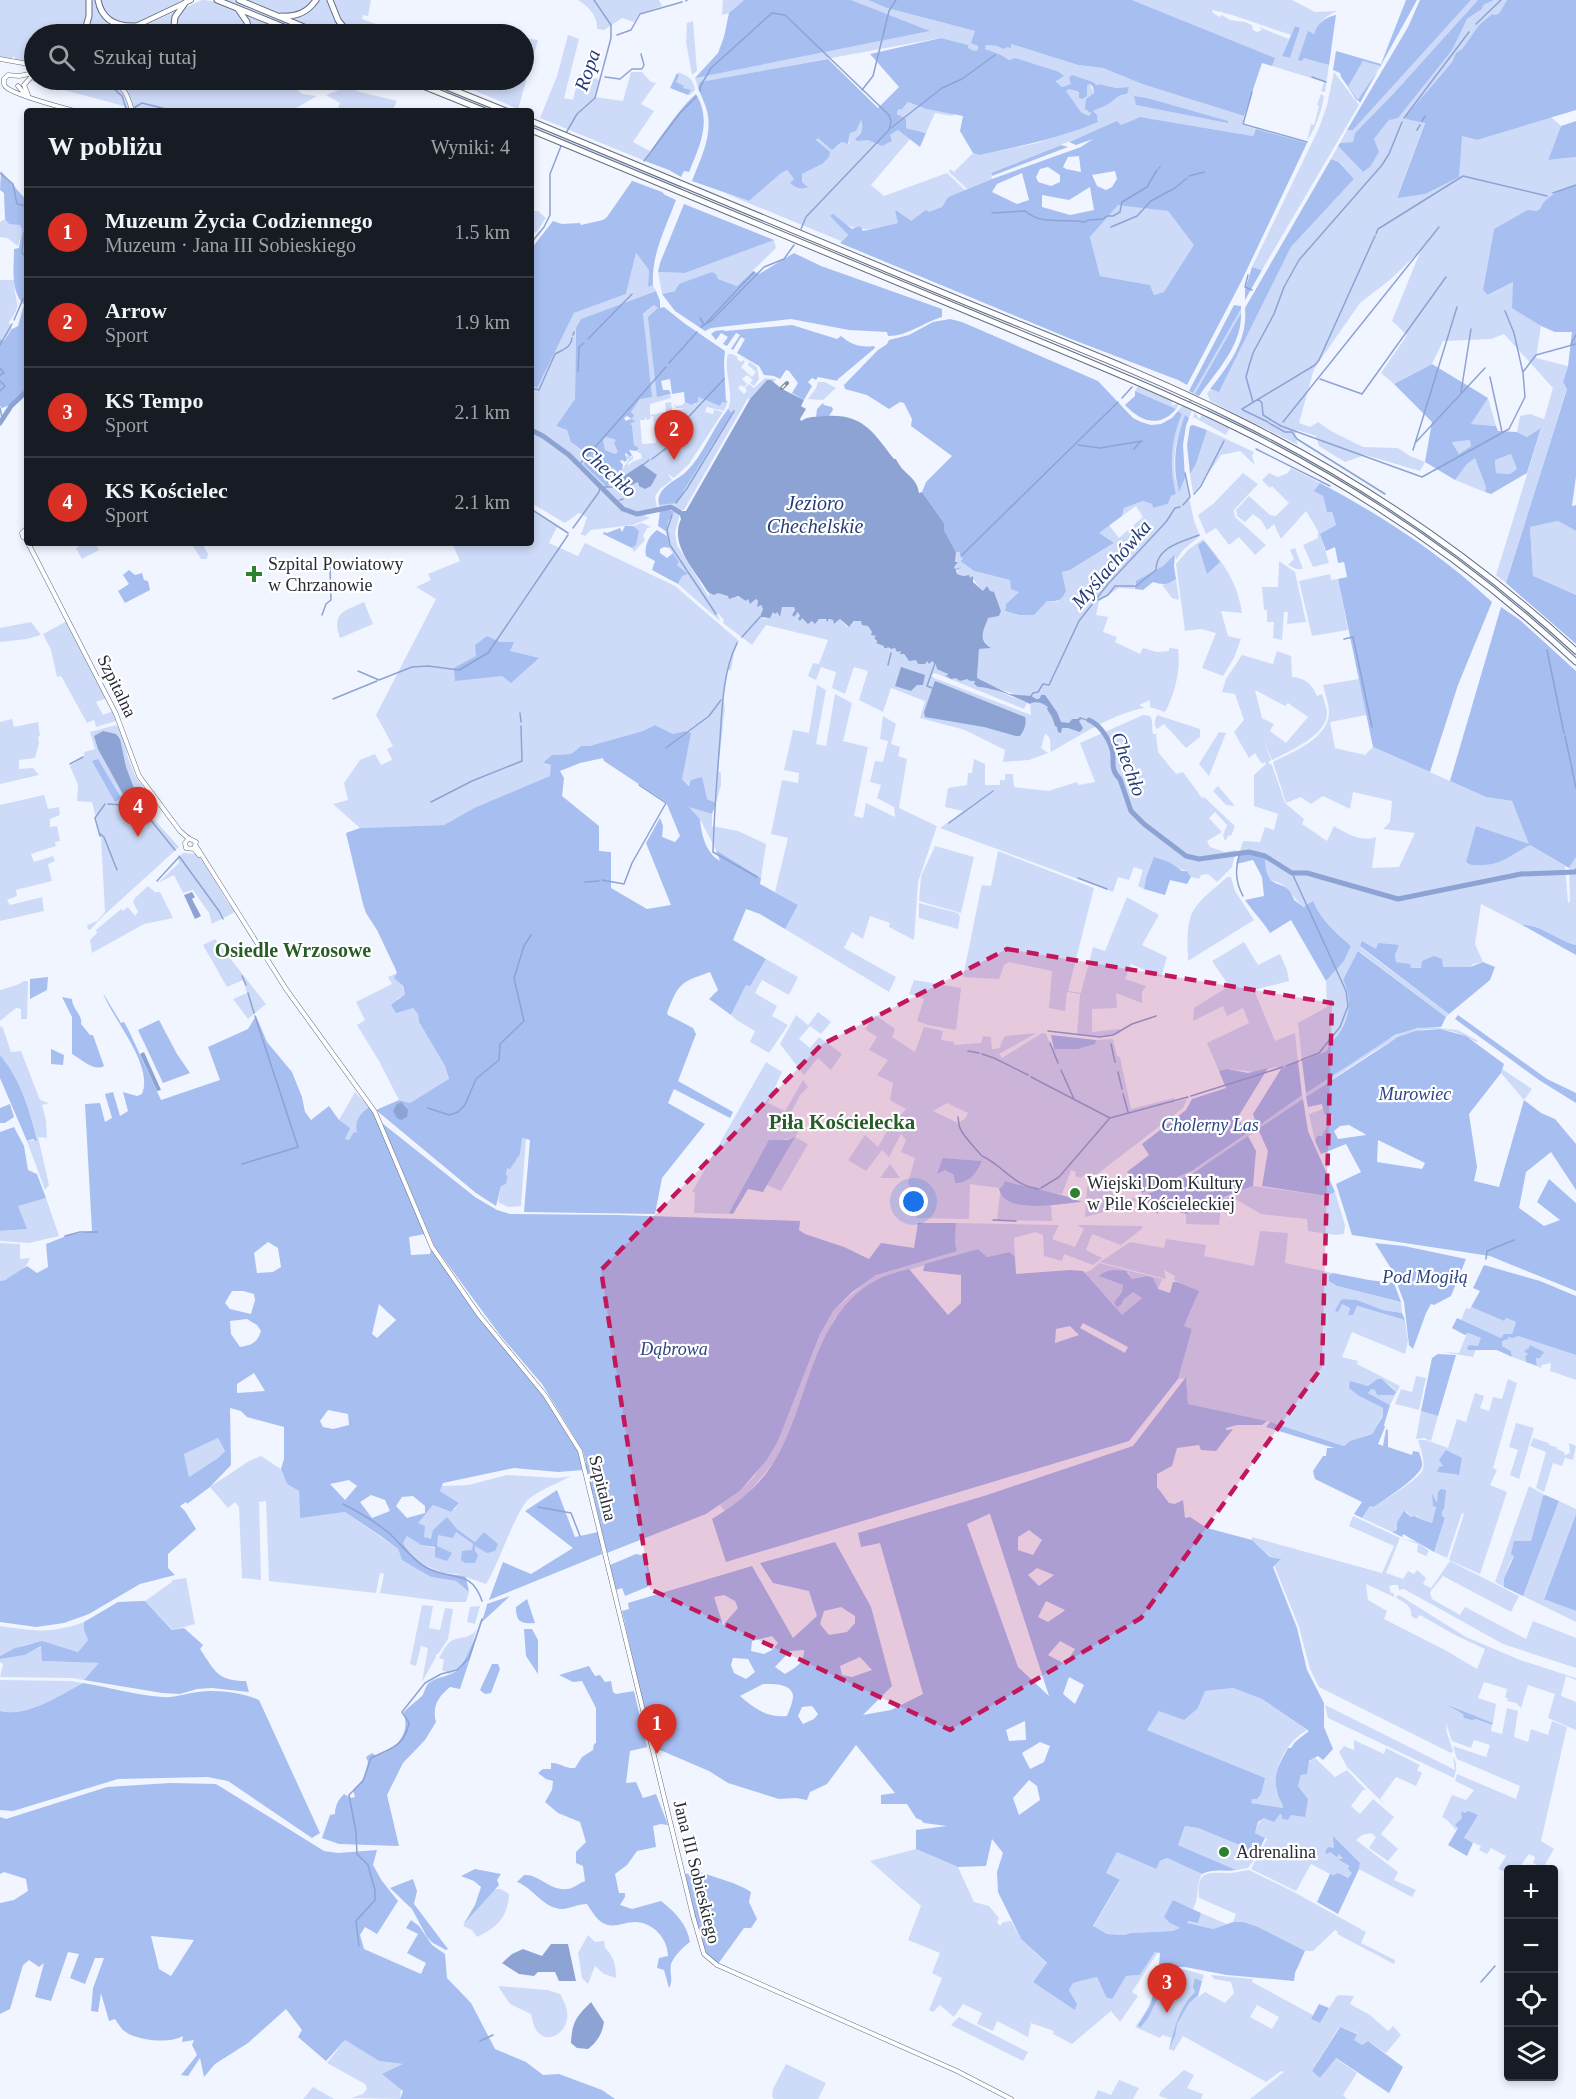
<!DOCTYPE html>
<html lang="pl">
<head>
<meta charset="utf-8">
<style>
	:root { --surface:#171b24; --page:#242831; --text:#f1f3f6; --muted:#9ea1a6; --line:#363941; --accent:#d93025 }
	body { margin:0; font-family:"Times New Roman",serif; background:var(--page); color:var(--text) }
	.controls { position:absolute; right:18px; bottom:18px; display:grid; overflow:hidden; border-radius:6px; box-shadow:0 3px 9px #0003 }
	.controls button { width:54px; height:54px; display:grid; place-items:center; padding:0; border:0; border-bottom:2px solid var(--line); background:var(--surface); color:var(--text); font:30px sans-serif }
	.you { position:absolute; left:914px; top:1202px; width:21px; height:21px; margin:-15px; border:4px solid #fff; border-radius:50%; background:#1a73e8; box-shadow:0 0 0 9px #1a73e833 }
	.badge { display:grid; place-items:center; width:39px; height:39px; border-radius:50%; background:var(--accent); color:#fff; font-size:20px; font-weight:700 }
	.pin { position:absolute; translate:-50% -50px; filter:drop-shadow(0 2px 3px #0008) }
	.pin::after { content:''; position:absolute; top:32px; width:21px; height:18px; background:inherit; clip-path:polygon(0 0,100% 0,50% 100%) }
	.list { margin:0; padding:0; list-style:none }
	h2 { display:flex; justify-content:space-between; align-items:center; height:78px; margin:0; padding:0 24px; font-size:26px }
	h2 small { font-size:20px; font-weight:400; color:var(--muted) }
	.list li { display:grid; grid-template-columns:39px 1fr auto; gap:18px; align-items:center; box-sizing:border-box; height:90px; padding:0 24px; border-top:2px solid var(--line) }
	.list b { display:block; font-size:22px; white-space:nowrap }
	.list p { margin:0; font-size:20px; white-space:nowrap; color:var(--muted) }
	.list em { font-size:20px; font-style:normal; color:var(--muted) }
	.icon { flex:none; width:33px; height:33px; fill:none; stroke:currentColor; stroke-width:2; stroke-linecap:round; stroke-linejoin:round }
	.map { position:relative; flex:none; width:1576px; height:2099px; overflow:hidden }
	.search { position:absolute; background:var(--surface); box-shadow:0 3px 9px #0003; left:24px; top:24px; width:510px; height:66px; display:flex; align-items:center; gap:15px; box-sizing:border-box; padding:0 21px; border-radius:33px; color:var(--muted); font-size:22px }
	.panel { position:absolute; background:var(--surface); box-shadow:0 3px 9px #0003; left:24px; top:108px; width:510px; height:438px; border-radius:6px }
	.map>svg:first-child { display:block }
	.green { fill:#cedbf8; fill-rule:evenodd }
	.forest { fill:#a7bef1; fill-rule:evenodd }
	.water { fill:#8da3d4 }
	.lines { fill:none; stroke-linecap:round; stroke-linejoin:round }
	.stream { stroke:#8da3d4; stroke-width:1.5 }
	.river { stroke:#8da3d4; stroke-width:5 }
	.secondary-casing { stroke:#636d81; stroke-width:5 }
	.primary-casing { stroke:#636d81; stroke-width:6 }
	.highway-casing { stroke:#636d81; stroke-width:7 }
	.secondary { stroke:#fff; stroke-width:4 }
	.primary { stroke:#fff; stroke-width:4.5 }
	.highway { stroke:#fff; stroke-width:5 }
	.rail-casing { stroke:#888c96; stroke-width:4 }
	.rail { stroke:#fff; stroke-width:1.5; stroke-dasharray:4.5; stroke-linecap:butt }
	.marked { fill:#c2185b; fill-opacity:0.2; stroke:#c2185b; stroke-width:4.5; stroke-dasharray:12 8; stroke-linejoin:round }
	.poi-dot { fill:#2c822f; stroke:#fff; stroke-width:2 }
	.labels { text-anchor:middle; stroke-width:4.5; stroke-linejoin:round; paint-order:stroke }
	.poi-label { font-size:18px; fill:#282c35; stroke:#fff; text-anchor:start }
	.street-label { font-size:18px; fill:#282c35; stroke:#fff }
	.park-label { font-size:18px; font-style:italic; fill:#2d4683; stroke:#fff }
	.water-label { font-size:20px; font-style:italic; fill:#233b76; stroke:#fff }
	.neighbourhood-label { font-size:20px; font-weight:bold; fill:#285d29; stroke:#fff }
	.quarter-label { font-size:21px; font-weight:bold; fill:#285d29; stroke:#fff }
</style>
</head>
<body>
<div class="map">
<svg width="1576" height="2099" viewBox="0 0 1576 2099">
	<rect width="100%" height="100%" fill="#f1f5ff"/>
	<path class="green" d="M0,0h88v16l-6,18h-48v26l-4,-1 -4,3 -10,-2 -3,-4 -1,3 -12,-2z
		M91,0h6l5,15 25,13 -13,6h-28z
		M100,0h83c-28,15 -67,45 -83,0z
		M202,0c12,0 37,9 43,20 2,4 2,10 3,14h-74c0,-23 10,-26 28,-34z
		M223,0h10l83,34h-10z
		M248,0h65c-18,26 -42,9 -65,0z
		M318,0h11l18,34h-16l-38,-15 14,-6z
		M331,0h40l-3,16 -5,-1 -1,4 25,9v2l8,4h-44l-11,-14z
		M578,0h81l3,6 -23,8 -5,8 -12,-4 -18,12 -7,-1c1,-13 -9,-23 -19,-29z
		M723,0h21l-15,13 -7,2z
		M851,0h17l19,8 88,23 3,19 -4,2 -6,-4v-3l-28,-7 -239,44 -3,6 -3,-10 12,-3 222,-44z
		M1132,0h160l23,12 23,-1c-20,5 -27,29 -34,46l25,8 -4,27 -4,-1 3,-9 -52,-16 2,-8zM1213,10l19,5 59,20 4,-9 5,2 -10,30 -8,-2 7,-17 -30,-12 3,3 -5,2 -4,-2 -1,-5 -7,-3 -15,-2 -8,-5 -3,2 -7,-5z
		M1471,0h7l-84,93 -39,40 -2,9 -13,1 7,-13h6z
		M1494,0h13l-7,12 -4,3 -4,-1 -13,11 -17,24 -6,4 -4,9 -25,29 -20,28 18,3 -28,75 28,-3 37,-58 15,4 74,-23 10,9 -13,34 28,-3v28c-12,4 -31,10 -36,24l-46,20 -11,61 6,5 24,-13v26l28,18 -5,32 32,8 -5,16 4,6 -61,195 -10,-8 45,-146 -14,8 -10,-5 3,-16 10,-2 14,5 9,-31 -49,-54 -13,5 -48,2 -11,23 -38,20 -13,-11 26,-38 -15,-14 29,-71 -29,28 -32,25 -46,66 -15,54 11,4 8,-5 13,9 32,16 35,1 12,8 15,6 -5,9 -55,-16 -20,7 -26,-16 -3,-10 -19,-6 -2,5 3,10 -88,-44 -3,-8 3,-3 9,1 72,-144 63,-68 -14,-17 -9,-3 7,-13 25,26 7,-5 4,-28 87,-109 6,-11 15,-10v-4z
		M176,11l-5,11v12h-44z
		M245,15l47,19h-41z
		M693,21l4,50 -5,4 -6,-33 1,-19z
		M568,35l11,4 -15,59 9,2 6,-26 21,6 -5,17 28,4 8,-29h11l9,10 5,1 -15,21 13,7 -21,31 17,9 -5,10 -105,-43 17,-42z
		M524,38l14,2 -20,69 -68,-29h74z
		M1011,44l67,21 25,3 39,16 102,32 -2,9 14,4 -3,7 -113,-19 -19,8 -4,-3 -126,51 1,6 -25,10 -18,-17 1,-3 4,3 19,-19 7,2 57,-12 61,-21v-4l-5,-7c11,-7 13,-4 24,-15l8,-1 4,-8 -13,1 -15,-4 -4,1 -4,-3 -22,2 -9,3 -6,-7 -41,-22 -6,2 -24,-11 1,-4 21,2z
		M1363,61l18,4 -23,36 -10,-14z
		M678,72c10,4 15,6 17,18l-5,5h-2l2,-4 -7,-3 -8,-6 4,-7z
		M1334,72l25,33 -97,165 -10,-3 67,-139 8,-23z
		M34,79c32,0 91,-11 95,32h-5v-5l-94,-25z
		M112,80h185l-2,8 7,6 15,2 -26,15h-157c-4,-15 -8,-25 -22,-31z
		M413,80h12l77,31h-12z
		M362,81l-6,10 41,10 -5,10h-55l3,-8 -14,-8z
		M1090,84l4,10 -3,3 -1,19 -9,-4 -15,-21 3,-2 11,4 7,-8z
		M1321,94l3,2c-2,15 -9,33 -17,45l4,-17 3,1 5,-19 -2,-1z
		M908,102l18,7 28,5 -1,2 -18,-3 -9,20 -20,-5 -9,-16z
		M861,119l2,9 -4,8 31,-1 8,-5 13,8 -40,47 13,11 63,-23 18,17 -17,7 -6,10 -31,15 -15,-12 -1,1 4,12c-36,7 -36,12 -69,-7l18,19 -7,6 -117,-48 25,8 31,-27 7,-4 7,9 -4,4 18,4 -6,-5v-8l20,-10 7,-12 -13,-12 2,-2 19,9 5,-5 7,2 1,-11z
		M531,123l152,63 -3,5 -149,-63z
		M1118,204l50,7 27,34 -31,47 -10,3 -4,-10 -50,-9 -10,-39z
		M531,211h7l8,7 -10,15 -5,-3z
		M5,219l4,5h11l2,6 -4,16 -11,-8 -7,-1v-15z
		M774,240l2,8 -39,38 -19,-7 -56,15 -4,-22 27,1z
		M636,253l13,17 -1,17 5,-2 3,6 -75,28 -5,10 -1,70 -19,27 11,4c2,4 3,10 6,14 8,8 37,26 49,26l7,-11h-4l2,-4 4,3 2,-3v4l-5,4v3l4,-4 10,-4 -1,-4 -5,-3 3,-3 -5,-3 -2,-20 -2,-1 6,-3 -7,-2h3l-1,-7 9,-13 5,-63 -2,-21 11,-10 5,3 -2,88 14,-1v3l-21,6v11l16,-3 -1,-9 6,-1 2,13 -9,2v11h3l8,-13v-5l11,-2h-10l-2,-4 3,2 5,-1 3,-3c5,3 8,4 13,0v-5l22,9 1,-4 5,1v-3l2,1 -4,10 -17,-4 -2,5 8,2 1,-4 -2,-1 11,3 -34,52 -15,14 -6,-4 4,6 -12,9 -5,7 2,12c-13,2 -21,7 -34,-1l-55,-55 -37,-23v-44l5,3 38,-75 52,-19zM653,416l3,27 -14,1 -2,-24h5v-3l2,3 4,-1 -1,-2z
		M0,280h15c-3,20 10,22 -6,42l3,7 -8,12 -4,-2z
		M1241,309v4l-53,95 4,2 -3,8 -4,-2c-10,22 -15,52 -6,75l6,-13 9,43 6,15 -17,14 -7,10 -1,-6 -12,12 -29,18 1,5 -16,-1 -20,13 -3,14 12,2 -5,15 14,5 -2,5 25,12 3,-6 14,4 12,-1v-3l9,1c3,20 -3,45 -13,63l-15,-5v-7l-11,5 6,3c-27,3 -70,30 -94,44 -2,-8 2,-14 -6,-18l-4,14 7,5 -19,7 -26,2 2,-12 -40,-20 -45,-12 5,-17 -34,-13 -8,24 -24,-12 9,-29 -14,-4 -9,27 -13,-6 4,-16 -15,-5 -5,13 -8,-4 5,-13 6,1 9,-24 -62,-15 -14,20 -29,-22 1,-3 -7,-8 3,9 -42,-37c4,-8 5,-12 -1,-20l2,-2 -10,-14 1,-1 -5,-16 2,1 1,-11 5,-10 7,3 -5,19 2,12 32,52v-6c9,2 30,5 37,9l2,-1 2,5 6,-5 7,10 -2,9 5,1 7,-7h5l1,5 3,-10h12l1,3 -3,5 2,2 4,-5 4,6 7,4 9,-3 16,1v4l6,-5 7,8 3,-1 6,-6c12,2 20,14 20,23l9,3v2l3,-2 2,3 5,-1 6,3 7,9h8l2,4h7l1,-3 6,-1 10,11 4,1 2,6h19l3,3h5l-1,3 4,3 7,-1 27,11 11,2 4,4 -3,6 -89,-36 -4,2 3,3 97,37 -1,-11c10,-4 19,3 27,8l-10,-13c-27,-2 -45,-7 -70,-21l2,-29 12,-1c-12,-9 -10,-19 -3,-30l11,-2 2,-5 -6,-15 -9,-9 -3,5 -10,-13 -5,-1v-3l-5,1 -6,-2 1,-6 -3,1 -1,-2 2,-15h4l3,7 -3,2 14,10 36,9 9,12 -13,12 -1,7 23,4 19,-14 10,1 9,-11 -4,-19 8,-2 43,-26 -15,-11 11,-8 10,13 24,-21 -7,-11 -14,10 2,-8 19,-7 9,3 1,4 15,-4 3,-8 5,-2c-7,-27 -5,-54 6,-80l-4,-3 4,-5 3,1z
		M728,354h4l6,3 -1,2 4,3 2,-2 2,2 -4,5 11,10 4,-5 -8,-7 1,-3 -11,-8 19,13 2,12 -5,7 -4,-3 3,-3 -6,-5 -5,4 5,5 -3,3 -3,-2 -3,3 6,6 3,-3 -2,-3 4,-4 5,4 11,-10 11,1 -2,3 -7,-2 -17,19 -2,-1 -64,112 -5,1 -7,-7 -13,4v-3l12,-3 14,-13 47,-76 -4,-4c7,-15 -5,-36 0,-55z
		M818,382h7l11,6 -13,12 -15,-1 8,-11z
		M1138,386l34,15 -1,4 8,-1 -3,5 -41,-18z
		M1488,398l8,28 -25,-2z
		M1208,407l99,51 74,44v3l-2,1 -121,-70 -51,-26z
		M1195,412l4,7 3,-4 28,13 -4,7 -31,-17 -2,-1z
		M1207,430l47,22 -2,4 3,9 -15,-14 -19,4 -19,28 -9,10 -3,-19 6,-10z
		M531,431l32,20 58,57c10,6 20,5 29,10l-17,7 -42,5 -6,6 -5,-2 2,-2 5,-15 -8,-4 -14,10 -34,-20z
		M606,437l10,3 2,12 -3,3 -10,-5 -2,-10z
		M1471,440v6l-12,8 -7,-13z
		M1511,454l6,15 -7,5 -14,-1 -1,-13z
		M1475,457l11,30 -1,5 -30,-12 12,-16z
		M1291,468l29,15 -5,8 8,5 4,16h5l4,14 -16,8 9,29 -16,4 -10,-22 15,-7v-7l-12,-20 -25,28 -7,-15 -7,6 -6,-10 -8,-6 -8,8 -8,-6 -1,-6 13,-14 21,19 6,1 13,-13 -17,-17 -2,2 -8,-8 7,-7 9,4 10,-4z
		M1243,473l15,11 -24,26 1,7 31,28 -11,10 -16,-18 -10,8 -13,-17 -10,6 -8,-19 15,-11z
		M1387,506c65,46 130,93 189,148v5l-22,-20 -169,-129z
		M531,510l26,17 -8,16 29,13 7,-13 90,43 64,55 -5,12 -3,17h-4l-4,29 2,8 -7,64 3,2v12l-5,18 -9,-4 -25,-20 2,-48 -11,3 -18,-9 -12,6 -54,15h-8l-10,8 -19,1 -8,9 7,1v11l-77,32 -30,17 -84,3 -27,-24 15,-4 -4,-17 16,-23 15,-6 6,11 11,-5 -5,-11 6,-3 -17,-31 60,-116 -20,-12 15,-7 -3,-6 32,-13 -8,-18h79z
		M1558,521l18,10v64l-43,-18 -3,-50z
		M642,523l9,4 -4,1 -4,8 2,4 -11,12 -2,-4 4,-3 2,-11 -5,-8z
		M1203,539c21,25 34,42 39,74l-21,-2 7,25 13,3 -7,19 -11,18 -21,-8 14,-35 -15,-4 -16,2 -9,-67 12,-14z
		M85,543h10l4,7 -17,9 -6,-11z
		M191,543l12,2 5,9 -1,5h-6z
		M1295,548l8,21h-7l-8,-4 6,-6 -4,-9z
		M1279,561l16,11 11,50 -19,2 1,-12h-4l-2,28 -9,-2 1,-16h-7v-12h-3l-2,-23h16z
		M1330,574l1,6 7,-1 10,51 -36,6 -13,-55z
		M1176,579l3,21 -7,-2 -10,-13 11,-3z
		M364,602l9,22 -33,14c-9,-25 4,-27 24,-36z
		M67,621l40,77 -11,4 7,13 10,-4 4,8 -1,2 -20,6 -2,-7 -7,3 -26,-47 -4,1 -6,-27 -8,-16z
		M31,622l10,13 -14,4 -27,3v-14z
		M1277,651l14,5 1,21c13,1 20,7 25,19l5,-2c2,6 5,14 5,20 -1,21 -35,36 -51,44l-4,2 -9,-21 8,21 -3,3 4,2 13,38 19,16 -2,5 25,17 7,-15c12,7 28,17 42,11l-4,31 27,-1 16,-34 -32,-4 7,-7 2,-21 -39,-9 -3,17 -27,-13 -12,8 -10,-7 -15,6 -13,-41c19,-10 55,-23 56,-49 0,-9 -4,-19 -6,-28l36,-6 8,36 -37,7 5,26 30,7 8,-8 113,50 26,4 18,44 35,21 3,37 2,-2 -1,-33 7,-11v88c-18,-4 -35,-21 -54,-20l-41,-21 -6,40 8,18 -10,2 -3,3 -59,1 -2,-4 -13,-2 -1,-7 4,-10 -23,4 -16,-2 89,67 -3,3 -87,-66 -16,29c9,18 7,38 -5,55 -5,5 -9,9 -11,16l-25,10 -4,-38 29,-16 -1,-26 18,-20 7,-15c-15,-13 -29,-26 -38,-44l-8,5c-10,-6 -10,-10 -17,-18 -12,-14 -24,1 -23,-32l-26,-3 4,-13 17,1 5,-15 9,3 4,-16 -24,-8v-31l12,-11 -1,-2 -3,2 -7,-11 -6,5 -15,-26 10,-12 -9,-26 -13,-2 4,-13 16,-24 31,9zM1255,690l30,16 3,-3 20,14 -22,26 -16,-12 4,-7 -4,-2 -7,14 7,-14 -8,-4z
		M817,685l9,5 -10,54 10,2 9,-52 17,9 -9,38 25,6 -14,69 9,2 3,-15 29,14 -1,-10 -17,-9 4,-13 -11,-3 5,-21 8,1 5,-21 -8,-2 3,-23 13,8 -5,20 9,3 -2,9 9,3 -8,49 38,18 -19,56 -4,58 -25,-13 1,-4 -20,-7 -7,23 -11,-7 -8,16 52,29 -7,15 -104,-63 13,-24 -23,-13 13,-54 -17,-4 11,-54 16,3 1,-10 -15,-3 9,-40 16,3z
		M1143,715l7,1c4,6 1,12 3,18h3l2,18 18,22 7,-2 19,26 2,-1 31,29 -4,10 -2,-1 -4,6 -2,-6 4,-10 -12,-13 -6,6 13,14 -15,9 3,6 15,5 11,-2 -4,17 -15,15 -9,-8 -7,1 -2,4 -8,-2 -4,-6 -11,-3 -7,-6 -23,16 -2,11 -6,-3 5,-16 -9,-3 -5,13 -11,-3 -5,15 -173,-64 23,-17 -18,-4 3,-19 19,-3 1,-12h4l2,-14 11,5v21h15v-5h5v-6h8l1,13 34,4 29,-9 2,3 16,-3 -15,-39z
		M1157,715l43,14v8l-14,11 -22,-24 -7,5c-4,-4 -2,-9 0,-14z
		M12,719l2,8 24,-5 2,14 -2,1 1,6 -4,15 -16,2v9l14,-1 6,7 -39,9v-62z
		M116,725l5,4 7,29 7,17 9,14 -5,4 3,13 37,41 -77,70 -11,12 -3,1 -1,-5 10,-4 8,-9 -4,-74 -9,-36 -15,-1 1,-16 -8,-19 14,-9v-5l11,-3 -5,-17z
		M1219,732l7,1 -17,43 -10,-12z
		M1218,786l17,20 -9,-1 -13,-14z
		M44,795l4,14 11,-2 1,8 -10,4v8l7,-1 3,15 -5,1 1,4 -25,8 3,8 19,-6 2,5 -7,3 4,17 -36,9 1,6 -10,4 3,5 32,-8 2,14 -44,10v-116z
		M688,806l24,8v12l26,5 28,13 -5,34 -45,-28 -16,-31z
		M935,846l39,11 -13,56 -42,-12 2,-25z
		M998,851l96,37 -26,103 13,2 12,-46 12,4 22,-54 32,18 -17,30 25,12 -6,20 -30,-13 -6,15 21,7 -4,6v11l-26,-10 1,15 -25,1v23l28,-3v4c-14,7 -29,3 -43,2l3,-41 -13,-2 -2,19 -16,-3 3,-37 -43,-9 -5,3 -5,14 -36,-2 18,-89 1,-3 9,1z
		M183,853l13,1 8,9 24,40 7,9 -23,12 -3,-11 -16,-23 -10,3 -9,-18 -16,8 21,-20 -1,-5z
		M1227,877h4l4,14 19,29 -66,41c0,-13 -2,-29 2,-42 4,-17 25,-30 37,-42z
		M148,886l7,6h5l13,26 -29,6 -52,29 -2,-13 7,-7 -1,-3 25,-21 2,2 5,-4 7,9 3,-4 -5,-10 2,-4z
		M919,903l39,10 2,4 -2,12 -39,-11z
		M215,939l51,65 -18,15 -15,-20 14,-6 -4,-13 -16,7 -24,-42z
		M1244,942l14,23 22,-11 7,16 2,11 -35,9 21,51 20,-8 3,29 -17,7 -5,-2 -20,5 -29,-3 -8,2 -12,-28 42,-20 -6,-15 -16,8 -4,-10 -30,15 1,-13 35,-22 -17,-25z
		M766,959l32,18 -9,18 -27,-15 -7,13 22,13 -5,10 16,9 -19,28 -19,-11 5,-11 -17,-10 -7,-6 15,-30h4z
		M397,973l8,21 -8,5 6,11 10,-2 5,6 1,8 26,44 4,14 -39,23 -11,-3 -20,-39 -22,-36 8,-5 -9,-18 36,-18 -4,-7z
		M914,980l47,8 -5,42 -28,-5 -11,-4 7,-22 -15,-5z
		M24,981h4l-1,38h-6v-10l-5,-1 -16,13v-31l17,-5z
		M818,1012l13,10 -10,12 -11,-8 -11,13 11,9 9,-11 23,17 -11,16 -13,-12 -14,17 -24,-31 16,-29 12,10z
		M875,1015l20,14 -3,8 23,15 9,-25 19,4 -2,9 13,2v3l27,-2 2,-7 8,1 1,12 8,-1 1,-5 4,-7 32,-3 -38,21 3,4 40,-25 4,1 6,15h26l17,-5 1,-4 17,-1 4,17 3,1 11,52 43,-11 1,4 12,-3 -4,9 -92,71 -8,-4 -2,3 -6,-2 1,-4 -5,-2 -9,24 -28,-4 -29,-9 -3,6 -3,1 -29,-4 -1,35 -53,-1 4,-7 -5,-15 -7,-13 7,-25 -14,-6 5,-12 -5,-6 -12,23 -7,-7 -16,21 -18,-11 17,-25 13,12 9,-16 19,-22 -16,-9 3,-17 -16,-8 11,-15 -19,-10 8,-13 -12,-8zM947,1103l21,10 -3,6 -7,4 -25,-12zM943,1158l38,3h1l-28,14 -9,-5z
		M0,1026l3,2 8,24 10,-1 19,49 9,3 -7,2 4,15 1,18 -9,-1 11,48 -4,5 -18,-49 10,-1c-8,-31 -16,-60 -37,-85z
		M1427,1027l31,3 20,11 -2,1c-43,-26 -74,-9 -112,16 -19,12 -38,26 -58,39v-4c35,-23 80,-62 121,-66z
		M766,1062l16,10 -14,31 17,8 18,-31 5,7 -8,8 -14,28 13,8 -4,6 13,7 -27,47 -14,-6 27,-47 -20,3 -44,72 3,1 -39,-1 1,-21h-3z
		M1502,1069l30,20 -8,11 -23,-27z
		M355,1092l14,15 -12,27 -7,7 -5,-1 -6,-20z
		M1302,1095l1,4c-68,46 -136,99 -218,118l2,-30 12,-11 22,28 77,-37z
		M1323,1109v3l9,3c1,4 -8,16 -10,22l-2,1 -3,-2 -2,5 -6,-27z
		M522,1138l4,1 -5,67 -13,1 -10,-5 3,-17 5,-1 2,-7 -2,-2 1,-8z
		M890,1164l10,14h-20z
		M1253,1186l74,10 8,-4 10,33 -1,9 -8,1 -28,-4 -1,-12 -46,-5 -26,-15h-7l-7,9 -2,17 -33,-1v-10l4,-1 1,-6 30,-1 3,-8z
		M1000,1194c14,15 32,12 51,10l1,17 -55,-1z
		M46,1198l13,38 -30,7 -29,-2v-10l26,-2 -9,-23z
		M956,1223l103,2 -7,14 23,8 9,-18 -7,-4 64,1 2,2 -22,17 -29,-11 -6,16 16,8 -9,7 -29,-11 -2,7 -18,-5 -1,-21 -8,-3 -21,6 1,19 -5,-5 -23,5 -9,-8 -99,30 -45,40 -49,122 -11,21 -29,35 -20,14 -5,-6 20,-14 14,-14 24,-36 42,-107 8,-17 5,-6 38,-34 84,-33z
		M1260,1231l28,2 -3,30 48,10 -4,2 8,11 64,16 1,11 -19,-3 -26,-10 -13,-1 -2,5 8,4 -2,6 8,-8 49,14 3,21 -3,13 -53,-22 -10,25 16,4 -1,3 43,22 -10,19 -22,-12 2,-4 5,1 2,5h17l2,-3c-4,-6 -13,-13 -19,-13l-9,7 -8,-2 -1,12 24,12v7l-11,19 -22,7 -6,5 -77,-25 -79,-17 -2,-26 -8,1 14,-50 -8,-3 11,-25 -13,-17 -8,-4 1,-4 -11,-6 2,9 -66,-17 30,-20 34,6 2,-9 40,6 -2,11 50,10z
		M0,1243l20,1v15l10,-1c-4,11 -18,21 -30,23z
		M1099,1263l63,16 -4,10 -11,-13 -15,3 -4,-7 -28,4 23,9 -1,7 -8,10 8,2 1,-4 10,-9 9,7 -20,18 -38,-43 7,-3z
		M1471,1307l33,14 1,-3 11,4 -4,12 -11,4 -40,-18 5,-12 4,1z
		M1467,1333l14,5v5l-3,3 -8,-1 6,4 -3,8 -30,-5 16,1z
		M1518,1336l58,19v25l-26,-9 1,-8 -9,2 -1,3 -4,-2 -1,-8 2,-7 -3,-4 -6,2 -2,6 -2,1 1,6 -14,-5 -1,-6 -9,-5v-6l6,-3z
		M1416,1376l10,2 -7,32 -24,-6 6,-15 11,3z
		M1508,1379l9,4 -24,85 4,2 -7,15 17,7 -27,82 -31,-14 15,-46 -2,-1 -15,45 -13,-6 11,-34 -4,-2 4,-26 -8,13 -5,-10 4,13 -4,17 -12,-4 -3,-3 -6,1 -5,-6 -9,11v8l-5,2 -30,-14 8,-12 5,1c10,-8 45,-28 48,-38 2,-7 -3,-23 -5,-29h8l22,8 9,-29 9,3 9,-29 9,3 -4,12 9,3 4,-14 9,2zM1462,1458l-4,17 -16,-2v-10z
		M1421,1411l17,5 -7,25 -7,-3 -8,1z
		M1516,1423l18,5 -15,51 -9,-4 8,-25 -9,-3z
		M218,1438l7,13 -7,7 -29,19 -5,-23z
		M1533,1438l16,5v2l8,2v2l7,3 1,3 5,-2 -1,-10 7,3 -3,14 -8,-2 -3,8 -9,-3 -9,29 -8,-4 10,-36 -16,-6z
		M261,1456l20,13 6,15 12,7 1,26 45,-5 53,37 4,11 29,17 25,4 13,11 -3,10h-18l-68,-9 4,-19 -4,-1 -4,20 -107,-12 -3,-80 -7,1 2,78 -19,-2 -3,-71 -4,-5 -7,6 -18,-21 39,-26z
		M507,1475l51,3 13,-2c-13,7 -29,13 -41,22 -14,10 -31,67 -44,86l-29,-10 -15,-1 -17,-8 -15,-10 -7,-12 4,-7 14,9 14,3 3,-13 18,-3 17,12v6l2,1v-6l9,-12 -9,9 -18,-13 -10,-11 -16,22 -7,-3 -7,-14 16,-18 17,7 5,-3 4,-6 -19,-12 2,-5 26,-1z
		M1529,1486l16,9 -2,2 -12,44 -17,15 -4,6 -6,16v9l-9,-5z
		M1559,1501l17,8v5l-32,84 32,13v11l-53,-26z
		M1353,1516l47,22 17,4 12,9 -3,5 -9,-4 1,-8 -18,-6 -14,35 17,6 5,-8 6,3 3,-4 9,8 -3,6 8,4 19,-27 69,35 -8,16 -68,-36 -13,16 2,7 28,16 5,-8 61,32 7,-18 43,17v30l-73,-24 -99,-55 -5,1 -1,-5h-6l-3,2 2,6h3v4l-28,-13 2,16 19,11 -3,8 61,31 32,19 8,-20 -30,-14 -35,-20 -4,4 -5,-3c2,-11 -9,-14 -16,-19l4,-2 67,42 54,23 56,18v2l-10,-4 -5,20 15,6v28l-28,-12 7,-24 -27,-9 -7,23 -5,-5 -9,-2 1,-3h-3l2,-9 -23,-7 -6,16 18,6 -3,19 -46,-19 17,10 28,11 -1,6 11,3 5,-26 11,3 -4,26 14,5 3,-13 17,6 4,-14 15,6 -26,114 13,8 -11,19 -10,-5 2,-6 -6,-3 -11,15 -10,1v3l-10,-4 8,-13 -15,-8 -4,6 -8,-4 2,-4 -17,-7 13,-24 -15,3 -6,12 -9,-10 -5,-3 10,-22 14,5 8,-10 -19,-9 2,-7 59,25 4,-13 -63,-27 -4,-13 33,11 4,-12 -16,-5 -3,8 -19,-7 -6,-18 1,10 6,18 -2,2 -132,-66 -9,-18 -11,-42 -25,-62 6,-6 -9,-2 -19,-17v-3l130,36 12,-27 -45,-20z
		M186,1578l9,46 -22,6 -28,-29 27,-19v-2z
		M422,1605l11,1 -4,22 11,2 5,-22 8,1 -5,30 -10,15h-2v3l-14,25 6,-34 -7,-2 -5,20 -6,-2z
		M480,1606l-5,18 -8,-2 3,-15z
		M84,1622v8l4,10 -10,12c-35,-11 -44,-15 -78,4v-30c34,5 51,8 84,-4z
		M476,1630c-5,17 -8,37 -27,44l-7,-4 2,-10 -5,-2c3,-5 6,-12 11,-16 10,-7 17,-1 26,-12z
		M42,1646v15l58,2 -16,17 -12,-2 -72,-1 3,-13 -3,-2v-3l25,-4z
		M0,1680l71,1 12,2c-23,12 -56,35 -83,28z
		M1233,1688l29,11 45,31c-21,12 -37,41 -29,65 2,6 5,7 5,13l-32,-5v-4l10,-5 3,-16 -117,-48 12,-19 39,-3 7,-17z
		M1325,1705l130,65 -2,-13c5,7 3,14 1,21l-126,-60z
		M1354,1740l30,14 2,-6 34,17 -3,5 5,3 -6,13 -20,-9 -16,22 7,8 -40,-40 -8,-15 5,-6 10,4z
		M1315,1758l20,19 12,-7 19,20h-3l-12,16 9,8 13,-15 21,18 -13,17 17,15 -10,12 -19,-13 7,-11 -5,-4 -9,2 -6,5 42,32 -4,8 22,10 -4,7 -53,-28 1,-6 -26,-18v4l-5,3 10,2 14,19 -5,5 -18,-4 -19,-10 -15,27 -45,-22 16,-30 -12,-6c5,-16 9,-16 25,-20l2,2v4l6,1 2,-5 18,-16 -10,-13c3,-11 6,-22 17,-28z
		M1185,1826l13,2 44,18 12,14 -6,8 -12,2 -58,-25z
		M916,1849l42,18 16,35 15,4 10,12 -2,4 3,4 3,-4 8,-1 10,18 26,25 -14,18 44,22 -8,-14 4,-7 24,-6 9,20 20,-21 14,-1 15,-23h3l-26,40 6,4 -18,26 -9,-11 -39,33 -19,-10 1,-3 -23,-8 -3,14 -31,-16 -4,10 -16,-7 5,-11 -19,-9 -9,13 -14,-12 -7,7 -4,-2 13,-32 -10,-5 8,-20 -32,-13 13,-34 -51,-45z
		M1117,1851l38,18 5,-8 7,-3 35,16c-7,11 -2,24 -9,35l-20,-9 -3,23 10,5 -8,3 -41,2 -7,2 -17,-1 -14,-7 27,-46 -14,-8z
		M1249,1870l43,21 74,41 -5,11 34,17 -1,4 -57,-30 1,-2 -3,-2 -22,21h-8l-62,-29h-10l3,-8 -37,-16c-2,-23 4,-26 25,-25 8,1 17,-2 25,-3z
		M496,1889h5l8,5c-1,24 -13,34 -32,43l-5,-7 -9,-4 27,-33z
		M1201,1913l26,11 -14,5 -27,-6 1,-2 11,2z
		M588,1935l7,7 9,-1 1,7c9,8 11,18 11,30l-12,-4 -9,-8 -7,18 -6,-6 -4,-25z
		M1187,1970l17,5 -2,6 -6,-3 -1,14 -3,9 13,-9 20,11 9,-10 -3,-11 -17,-3 -3,-4 42,4 -1,3 61,33 -1,4 8,4 16,-26 3,-2 15,1 -4,8 20,11 18,16 5,-5 8,9 -15,18 -18,-12 -6,4 -9,-5 4,-7 -18,-6 -27,44 8,7 15,-20 22,15 -14,22 4,4h-97l34,-27 -3,-1 -15,11 -83,-46 -9,15 -5,-2 5,-16 -2,5 -10,-3 -2,3 -25,-11c12,-15 19,-30 23,-49l6,2 9,-9zM1257,2005l22,12 -7,12 -22,-12z
		M498,1986l50,4 12,4c2,4 5,9 6,13 8,24 -21,42 -31,21 -2,-4 -3,-10 -4,-14l-21,-10z
		M959,2017l69,35 -5,9 -72,-36z
		M345,2040l34,21 25,3 -4,35 -49,-1 12,-4 4,-5 -2,-5 -38,-21z
		M786,2064l40,19 -8,16h-44l-2,-3 1,-7z
		M1184,2070l10,5 -7,13 16,6 -2,5h-33l-9,-3 2,-5z
		M1119,2080l20,8 -6,11h-39l4,-9 13,5z
		M313,2087l21,12h-31z"/>
	<path class="forest" d="M744,0h107l79,31 -235,47 23,-25 6,-16 5,-24z
		M868,0h264l143,58 -3,8 -10,-3 -18,53 -102,-32 -39,-16 -25,-3 -67,-21v4l-4,-1 -3,2 -7,-3 -11,-1 -1,4 16,6 8,5 6,-2 44,14 5,4 -8,5 6,6 9,-3 -2,-6 3,-3 21,7 4,3 3,-1 16,4 13,-1 -2,7c-12,2 -9,4 -19,10 -4,3 -10,4 -15,7l4,4 1,7c-38,16 -78,24 -118,33l-7,-2 -13,-22 3,-15 -37,-7 -18,-7 -6,7 -4,1 -1,4 9,5v9l20,5 -6,14 -22,-17 -8,5 2,6 -10,5 -14,-6 -11,1 -2,-2c7,-5 9,-11 6,-19l-5,11 -6,2 -2,11 -6,-2 -10,8 -14,-12 -2,2 14,12 -1,5 -7,7 -20,10v8l6,5c-7,3 -12,1 -18,-4l4,-4 -7,-9 -7,4 -31,27 -57,-20c9,-23 21,-46 15,-70 -2,-8 -6,-15 -9,-23l2,-6 128,-23 50,49 21,-21 -29,-33 71,-16 27,7v3l6,3 4,-1v-4l-7,-3 4,-12 -88,-23zM1090,84l3,3 1,6 -8,6 -1,10 6,4 -2,3 -8,-4 -15,-21 3,-2 10,3v6l3,1 5,-3v-11z
		M1406,0h11l-57,103 -19,-26 -1,-4 -7,-3 3,-19 45,13zM1363,61l18,5 -24,35 -9,-14z
		M1420,0h51l-118,130h-6l61,-103z
		M1478,0h16l-11,5 -1,4 -15,10 -15,31 -54,68 -9,2 -15,19 5,13 -9,15 -7,5 -25,-26 2,-3 13,-1 2,-9 39,-40z
		M1507,0h69v110l-99,30 -15,-4 -3,41 -34,17 -28,4 28,-75 -19,-4v-3l46,-54 4,-9 6,-4 17,-24 13,-11 4,1 4,-3z
		M1336,15l-7,50 -25,-7 -2,3 -4,-1 10,-29 6,3c3,-11 12,-17 22,-19z
		M1295,26l5,2 -10,30 -8,-2z
		M677,73l2,2 -3,7 8,4 -1,2 8,2 -3,5 -18,-7z
		M696,94c16,27 4,51 -7,78l-5,-1 -3,6 -12,-7 -24,-9c8,-15 38,-57 51,-67z
		M1134,96l13,2 81,23v2l-92,-18z
		M1140,117l113,19 3,-7 51,14 -66,139 -54,103 -9,-5 -107,-41 -231,-96 8,-8 -18,-19 3,-2 19,15 8,-3 3,5 35,-8 -3,-12 1,-1 15,11 15,-11 3,2 13,-5 6,-10 44,-18 89,-32 12,-8 -17,6 -7,-3 48,-21 4,4zM1079,156l2,16 -15,-3 -3,-2 5,-10zM1048,167l12,8v7l-9,4 -13,-4 -2,-5 4,-8zM1115,171l2,8 -5,8 -6,3 -9,-4 -5,-11zM1022,173l7,27 -12,4 -25,-12 5,-8zM1090,187l4,23 -24,5 -28,-8v-12l27,5zM1118,205l50,6 26,34 -30,47 -10,3 -4,-10 -50,-9 -10,-39z
		M1576,121v36l-28,3 13,-34z
		M1061,145l7,2 -76,29 -1,-3z
		M1331,159l8,3 15,17 -63,68 -72,145 -9,-3c19,-24 38,-49 35,-81z
		M1,171l26,30v187l-17,17 -8,3 -2,-2v-67l4,2 8,-12 6,-3 6,-21c-14,-15 -10,-37 -10,-56l5,-1 3,-18 -2,-5 -11,-1 -4,-5 -1,-26 -4,-3z
		M630,180l32,12 3,3 11,5c-10,27 -25,55 -23,85l-5,2 1,-17 -13,-17 -10,41 -52,19 -37,75 -6,-3v-136l22,-28 9,3 18,-1 1,2 22,-5 4,-3 25,-36z
		M1576,185v291l-4,30 4,-1v26l-18,-10 -28,6 3,49 43,19v49l-70,-61 61,-194 -4,-7 5,-16 4,-34h-17l-14,-6 -29,-18 1,-26 -25,13 -5,-5 11,-61 34,-19 8,1 4,-2c5,-14 24,-20 36,-24z
		M684,204l90,36 -89,33 -27,-1 2,-9z
		M794,253l27,13 121,43v8c-20,6 -34,19 -54,19l-1,-4 -38,-2 -58,-11 -80,9 -6,3 -30,-20 -13,-17 13,-3 4,-7 33,-12 4,2 2,5 19,7 16,-15 6,3z
		M1252,267l10,3 -17,30v-10z
		M656,291l4,10v7l4,-1 20,16 41,28 -1,11 2,41 -4,-1 -2,4 -22,-9v5l-7,3 -6,-3 -1,-10 -12,2 -2,-15 -9,2 2,9h6l2,4 -14,3 -9,-80 10,-9 -4,-3 -11,9 9,83 -12,2 -9,13 3,3 -2,4 -5,-3 -3,2 2,3 4,-2 6,2 -6,3 2,1 2,20 5,3 -3,3 -7,-1 3,5 -2,2 -4,-4 -1,1 2,6 -2,2 -3,-2 -2,1 3,4 -1,5 2,2 -5,4 -3,-6 -7,-4 3,16 -5,5 -24,-23 6,-8 -18,-14 -4,-12 -11,-4 19,-27 1,-71 5,-9zM606,437l10,3 -2,3 4,9 -3,2 -10,-4 -2,-10z
		M1234,305l7,1v3l-48,84 -4,-2z
		M1241,313c1,33 -24,57 -42,83l-4,-2z
		M950,319l12,3 136,59 35,37 8,4 10,3 10,-1 11,-6 6,-7 4,3c-11,26 -13,53 -6,80l-5,2 -3,8 -15,4 -1,-4 -9,-3 -19,7 -2,8 -23,17 15,10 -44,27 -8,2 4,19c-5,10 -9,11 -19,10l-13,14h-14l-15,-4 1,-7 13,-12 -8,-3 -1,-9 -36,-9 -14,-10 3,-2 -3,-3v-4h-4l-12,-22v-7l-22,-31 4,-10 26,-26 -41,-30 1,-7 -8,-16 -4,-1 -11,7 -22,-14 -22,-6 -1,-4 34,-35 9,-6 2,-4 20,-5 24,-13z
		M792,325l45,14 4,-3c9,8 19,12 33,10l1,2 -38,32 1,1 -20,-4 -2,3 -4,-2 -4,4 4,4 -8,14 -12,-7 6,-10 -9,-12 -3,-1 -6,9 -6,-3 -10,-1 -5,-9 -22,-13 8,-14 -4,-2 -8,13 -2,-1 9,-14 -4,-2 -9,13 -4,-2 5,-7 -7,-4 -5,7 -5,-6 4,-3 8,-1 2,1z
		M1432,364l56,34 -17,26 25,2 2,5 19,1 10,5 14,-9 -14,45 -36,21 -6,-2 1,-5 -11,-29 -8,6 -12,16 -30,-18 7,-40 -38,-38zM1470,440l1,6 -12,8 -7,-12zM1511,454l6,15 -7,5 -14,-1 -1,-13z
		M1135,391l39,17 2,1c-17,20 -36,12 -51,-4l10,-9z
		M823,403l1,2 8,2 1,3 -4,6 -13,1 1,-8z
		M728,409l4,4 -56,90 -17,2c-4,-17 17,-24 27,-33 18,-18 26,-43 42,-63z
		M1185,415l4,3 -3,8 -3,19 2,33 -6,14c-7,-25 -4,-52 6,-77z
		M1193,425l14,5 -11,34 -6,10 -3,-29 3,-19z
		M1320,483c61,32 121,71 172,119l-34,83 -28,87 -57,-25 -35,-168 9,-2 -3,-15 -6,1 -3,-16 -9,4 -6,-17 16,-9 -4,-13h-5l-4,-16 -9,-5z
		M668,509l6,3 -6,9 -1,11 -9,-6 2,-16z
		M625,526h8l6,5 -3,14 -4,3 -29,-14 1,-2 3,1 13,-5 2,4z
		M657,530l10,6 3,12 -6,-1 -4,2v4l7,5 6,-5 6,9 -2,3 11,9 -6,2 -4,8 -26,-14 3,-9 -9,-5c-2,-11 3,-20 11,-26z
		M1204,541l16,21 -13,12 -9,-29z
		M1175,554l-1,12 2,13c-7,6 -14,6 -23,3l-10,8 -8,-1 1,-8 27,-15z
		M129,570l6,5 7,-2 2,7 4,1 2,9 -25,13 -7,-12 11,-7 -6,-9z
		M1501,607l19,13 56,51v186l-7,11 -39,-23c-18,9 -29,21 -50,20 -6,0 -9,1 -14,-3l10,-36 53,18 -17,-43 -26,-4 -36,-16z
		M487,636l13,6h14l-4,9 29,7 -28,25 -9,-7 -47,5 -1,-13 22,-12 -1,-11z
		M655,725l18,9 11,-3 7,2 -9,46 7,7 2,-6 11,-3 5,22 9,4 -4,11 -23,-7 11,12c1,15 6,34 20,42l-4,-11 45,28 -1,6 38,21 -13,24 -25,-15 -14,-5 -13,31 33,19 -16,27 -4,-1 -15,30 -22,-16 9,-9 -8,-18c-31,11 -31,11 -43,41l1,2 25,13 3,6 -18,47 55,31 -3,6 -56,-29 -6,14 37,21 -43,54 -7,36 -131,-2 6,-72 -8,-2 -2,16 -10,15 -3,-1 -1,7 2,1 -2,8 -5,2 -5,20 -20,-13 -100,-83 23,-10 11,3 39,-24 -4,-13 -26,-44 -1,-8 -5,-6 -17,5 -5,-8 14,-11 -2,-8 -9,-8 3,-5 -2,-5 -18,-38 -11,-17 -3,-9 -17,-71 14,-5 84,-3 30,-17 76,-32 1,-11 -8,-2 9,-8 19,-1 10,-8h8l54,-15zM603,758l1,3 62,41 14,34 -5,6 -13,-5 1,-11 -3,-8 -14,25 25,62 -24,4 -36,-21v-36l-12,-1v-25l-37,-30 2,-18 -4,-7 20,-8z
		M98,759l23,39 -6,4 -23,-41z
		M1243,853l22,4c0,40 22,17 29,43l10,7 9,-6c8,19 23,32 38,45l-7,15 -18,20 -35,-61 -21,13c-8,-13 -17,-21 -25,-33l19,-4 -2,-19 -9,-17 -17,4 3,-10z
		M1154,857l15,5 13,9h5l4,6 -4,7 -17,-4 -5,15 -21,-6 2,-11z
		M1522,925c19,-1 36,16 54,20v10z
		M1362,941l14,8 2,-6 21,2 -4,10 1,7 14,2 1,4h10l1,-7 12,-5 8,3 1,8h27l13,-5 12,5 -5,13 -41,34 -89,-68z
		M1358,951l88,66 -5,10 -23,1 -23,7 -89,58 -4,-32 25,-10c2,-7 6,-11 11,-16 12,-17 14,-37 5,-55z
		M48,977l-1,13 -17,9v-20z
		M103,993l18,30 3,-1 5,9 32,69 59,-20 -12,-33 40,-18 8,-13 11,26 25,30 10,25 3,15 6,8 18,-14 10,14 11,8 -5,11 4,1 5,-8 3,1c-3,-12 3,-19 12,-26l4,4 52,123 -16,3 2,18 19,-1 1,-5 46,67 61,72 40,64 5,18 -25,2 -44,-4 -71,15 -3,8 19,12 -8,9 -18,-7 -15,18 7,3 -1,11 7,2 2,-9 14,-13 10,12 18,13 9,-10 14,12 -3,7 -8,2 -12,-7v5l3,4 -3,8h-10l-4,-3 1,-9 10,-1 1,-6 -17,-12 -3,6 -15,-3 -1,11 15,7 -5,8 -12,-4v-10l-14,-2 -14,-9 -4,7c8,14 22,25 39,30 8,2 16,1 24,4l3,15 -13,-11 -25,-4 -14,-8 -15,-9 -4,-11 -16,-12 -37,-25 -45,6 -1,-27 -12,-7 -6,-15 3,-10v-32l-37,-10 -6,-6 -11,-3 1,57 -21,22 -23,17 -1,-2 -6,4 5,5 11,18 -28,25v14l7,7 -35,9 -51,30 -25,9 -28,4 -36,-5v-341l5,-1 22,-14 10,7 11,-6 -2,-23 23,-9 23,-4 -7,-127 15,-1 5,19 7,-4 -7,-24 8,-2 7,24 8,-5 -5,-19 14,4 5,-2c12,-29 -29,-74 -39,-101zM268,1242l10,6 3,19 -8,5 -16,1 -3,-20zM232,1291h11l11,3 1,6 -4,14 -21,-5 -5,-6zM379,1304l17,16 -19,18 -5,-4zM247,1319l10,6 4,6c-4,12 -9,14 -21,16l-9,-13 -1,-13zM254,1373l11,18 -28,2v-9zM328,1410l20,4 1,11 -16,4 -10,-2 -3,-6zM218,1438l7,13 -7,7 -29,19 -5,-23zM349,1480l8,6 -12,14 -15,-16zM371,1495l14,5 5,11 -18,7 -12,-16zM413,1496l12,10v7l-18,5 -11,-12 6,-9z
		M62,997l10,2c0,10 11,16 9,25l9,11h3l11,31c-10,6 -23,-7 -32,-12v-37z
		M1458,1015l89,64 29,14v10l-37,-23 -84,-61z
		M159,1020l18,34 13,19 -27,10 -25,-53z
		M1440,1029l26,7 38,28 -3,9 -32,41 8,53 -3,14 25,6 25,-87 17,13 14,6 21,25v46l-25,-38 -25,20 -7,36 25,18 16,-6 -23,-18 12,-23 27,24v88l-86,-35 -138,-21 -16,-51 25,-12 -15,-28 -25,10 -6,-13 2,-5h5c2,-5 10,-16 10,-21l-8,-1 -2,-10 -14,3 -2,-10 92,-60 17,-6zM1349,1125l16,9 1,1 -28,4 -4,-8 6,-5zM1378,1140l47,23 -3,6 -45,-7z
		M1051,1035l45,5 -1,4 -17,5h-24z
		M51,1049l13,6 -1,10 -12,-1z
		M0,1055c21,25 29,54 37,85l-1,1 -3,-2 -6,2 -27,-63z
		M1298,1062l4,33 -45,32 -4,-13 28,-45z
		M1268,1068l-30,49 8,17 -53,36 -51,23 -15,-21 22,-17 -7,-11 44,-34 6,-11 34,-11 -7,-17 8,-2 21,4z
		M1303,1099l5,32 27,61 -8,4 -65,-10 6,-35 -10,-22z
		M10,1104l4,13 -9,6h-5v-15z
		M382,1123l93,74 22,13 13,4 108,1 182,6 -1,9 6,4 39,13 25,12 12,-16 33,5 4,-25h38l-1,21 2,7 -81,24 -24,17 -19,19 -13,23 -42,107 -12,20 -26,30 -34,23 -99,39 -24,-102 -41,-67 -42,-49 -65,-88z
		M14,1127l10,19 4,24 9,4 9,24 -28,8 9,23 -27,2v-99z
		M1248,1136l8,15 -3,35 -29,11 -3,9 -30,1 -1,6 -4,1 -25,-7 -4,7 -13,-18 49,-23z
		M795,1137l-32,55 -15,-3 -15,25 -4,-1 40,-73h19z
		M943,1158l39,3c-6,12 -12,22 -27,22l-1,-8 -9,-5 -8,4z
		M1005,1181c26,8 52,11 77,21 -19,1 -80,14 -83,-14l3,-1z
		M1375,1243l29,3 62,13 -15,37 -17,9 -3,-1 -5,9 -13,36 -4,-4 -5,-43 -12,-32z
		M978,1249l9,8 23,-5 5,5 1,17 54,-4 13,1 39,44 20,-17 -9,-6 -10,8 -1,4 -5,3 -3,-5 8,-10 1,-7 -24,-9c8,-7 17,-6 27,-5l6,8 15,-3 6,2 5,11 12,4 3,-11h4l22,9 -15,35 8,3 -14,50 -49,62 -403,121 -14,-43c25,-15 48,-33 63,-59 34,-56 37,-145 100,-179 10,-6 23,-9 34,-12l39,46 13,-12v-28l-38,-4 2,-7zM1083,1323l45,24 -3,6 -45,-25zM1070,1326l9,9 -24,8 1,-14z
		M1484,1265l56,16 36,15v59l-58,-19 -5,2 -5,-1v2l-6,2v5l9,5 1,6 -15,-7h-29l-1,-3 3,-2 8,1 3,-8 -13,-5 -3,2 -13,-7 5,-10 44,20 3,-4h8l4,-12 -10,-4 -2,3 -33,-14 9,-16 -7,-3z
		M1333,1273l36,7 25,3 7,19 -64,-16 -8,-5v-6z
		M1344,1299l13,1 26,10 19,3 3,7 -48,-14 -4,9h-5l2,-7 -8,-4 -4,8 -3,-1 6,-11z
		M1530,1345l14,7 -4,6h-4l1,8 -11,-4 -1,-6 3,-2 -4,-3 5,-3z
		M1438,1354l18,1 -18,61 -17,-5 11,-53z
		M1186,1377l2,27 79,17 -5,4h-25l-11,3v2l7,-1 -17,22 -15,-1 -2,-5 -22,3 -5,18 -15,8v13l12,16 6,1 8,-4 2,18 5,-1 17,11 45,12 18,17 11,2 -8,8 24,61 10,42 17,33v24l9,22 -10,11 -5,-4 -9,5 -2,13 -6,1 -3,11 10,13 -3,18 -14,-2 -3,5 -6,-1v-4l-2,-1 -6,8 -10,-4 -6,4 -3,11 10,5 -11,22 -12,-14 -44,-18 -13,-2 -7,19 58,25c-11,2 -23,-2 -34,4l-35,-16 -7,3 -4,8 -39,-17 -11,21 14,7 -27,46 14,8 17,1 7,-2 41,-2 8,-3 -10,-5 -6,-6 9,-17 28,13 -3,10 -10,-2 -1,2 26,6 20,-7h10l15,5 47,24 -10,22 -1,8 -67,-6 -42,-8 -24,-1 -2,-2 1,-11 -5,-1 -15,23 -14,1 -14,23 -6,-2 -9,-20 -24,6 -4,7 8,14 -2,6 -42,-28 14,-19 -26,-24 -23,-47 -1,-20 6,-19 -11,-14 -6,27 -28,1 -42,-18v-19l31,-4 -23,-3 -3,-3 -5,-2 -9,-14h-26v-9l14,-2 -39,-48 -29,39 -17,8 -3,8 -11,-2 -17,1 -51,-16 -19,-12 -56,-24 -31,-136 7,-2 -1,-6 124,-37 41,72 24,-22 -8,-25 -36,-8 -13,-20 75,-21 36,65 21,79 -29,29 28,-5 32,-16 -43,-151 -19,4 -3,-14 126,-37 149,-50zM989,1514h1l59,182 -31,-29 -51,-143zM1029,1530l13,10 -9,15 -15,-5v-13zM1037,1568l17,7 -15,11 -11,-11zM724,1595l11,6 3,7 -15,17 -9,-28zM1046,1601l19,9 -1,1 -16,11 -10,-5zM841,1607l14,9v7l-8,9 -18,3 -9,-11 4,-13zM772,1636l6,7 -6,7 -8,4 -13,-3 1,-10zM1060,1641l15,8 -10,15 -17,-9zM804,1650c0,14 -8,17 -19,24l-10,-7 15,-16zM860,1657l12,13 -20,7 -10,-2 -2,-9zM733,1658l15,1 7,13 -9,7 -12,-6 -3,-8zM1069,1677l15,8 -9,19 -12,-10zM763,1684c9,0 29,-1 30,12 0,6 -4,15 -6,20 -20,2 -32,-7 -47,-20zM1233,1688l29,11 47,32 -14,11 -4,6h-3c-9,17 -16,26 -10,47 1,5 5,7 5,13l-32,-5 1,-4h5l4,-5 4,-16 -118,-48 12,-19 25,9 14,-12 7,-17zM812,1706l6,8 -4,5 -11,5 -5,-8 4,-9zM1025,1721l1,19 -17,1 -3,-11zM1040,1742l10,4 -6,16 -14,7 -8,-16zM1029,1780l8,6 3,14 -21,15 -6,-17z
		M1377,1379h5l14,13 -2,3h-17l-2,-5 -4,-1 -3,4 22,12 -6,20 1,2 -7,17 5,2 3,-17 2,1v17l24,8 1,-4 6,1c1,4 4,10 3,14 -2,11 -38,34 -48,41l-4,-1 -8,12 -8,-4 8,-12 -47,-23 -2,-8 10,-15h3l1,-8h7l-68,-21 4,-5 74,24 6,-5 22,-7 11,-18v-8l-24,-12 -10,-8 1,-7 18,5z
		M1446,1450l16,8 -3,17 -22,-3 2,-5 4,-1 -4,-6z
		M1441,1489l5,1 -2,19 -2,2v5l3,2 -11,34 -31,-18 -1,3 -10,-5 5,-2v-8l7,-11 7,6 4,-1 5,3 12,4 4,-16 -3,-1 -1,-13 5,10 1,-11z
		M557,1490l18,47 23,-5 4,22 -113,46 14,-38 28,12 42,-26 -48,-37z
		M1545,1495l14,6 -36,95 -19,-9v-9l10,-22 -3,-2 3,-13h17l12,-45z
		M1576,1514v97l-32,-12z
		M636,1554l10,2 6,29 -27,11 -3,-8 -6,2 -6,-25z
		M510,1596l-28,26 -22,67 -10,-2c-12,10 -18,19 -14,35l-11,18 -22,23 -16,32 12,51 -60,-2 -17,-6 8,-23 5,-1c0,-8 3,-14 9,-20l7,4 4,-1 -2,-7 11,-12 4,-16 -2,-5 6,-4 4,3c21,-8 34,-21 28,-44 6,-7 12,-10 18,-16 3,-4 3,-10 7,-13 8,-7 22,-6 30,-14 6,-6 27,-55 28,-65z
		M527,1599l8,24c-14,1 -19,-1 -19,-16z
		M141,1601h4l27,29 12,-2 19,17 -3,4c15,22 17,32 46,32l3,11 -37,-4 -15,1 -17,5 -18,-1 -78,-13 15,-17 -57,-2 -1,-15 -16,9 -25,4v-3l15,-8 27,-7 36,11 10,-12 -4,-10v-8l34,-20z
		M524,1629h8l6,11v34l-12,-18z
		M492,1664h6l2,5 -9,24 -6,1 -5,-4z
		M589,1666l6,10 5,-1 5,7 6,-1 2,11 3,2 18,-3 13,56 -17,4 -4,32 10,-1 7,16 13,-4 12,31 -7,-1 -8,2 3,21 -19,4 -10,14 -12,9 4,19h6v4l-5,8 12,4 29,-8c14,11 26,23 29,41 -7,5 -16,14 -19,22 -2,9 3,16 -2,24l-5,-18 -7,-2 2,-10 9,-2c0,-17 -15,-34 -33,-34 -11,0 -21,7 -32,1 -7,-4 -12,-13 -16,-19 -9,0 -16,4 -24,5 -20,0 -29,-21 -46,-27l7,-7c15,-1 26,16 43,14 6,0 12,-6 18,-8l-2,-15 -7,-3v-11l10,-10 -6,-20 -22,-9 -13,-11 7,-12 1,-9 -7,-2 -8,-6 5,-4h8v-6c10,0 14,6 24,5l7,-11 11,-7 1,-6 2,-1v-35l-14,-27 -9,1 -14,-7z
		M83,1683c25,4 52,12 79,14 13,1 24,-4 37,-5 18,-3 44,1 60,8l61,133 -8,5 -84,-57 -21,-4 -89,2 -105,32 -13,-1v-99c27,7 60,-16 83,-28z
		M1446,1704l47,19 -1,2 -16,-6 -4,1 -8,-2 -1,-4z
		M170,1783l46,1 108,67 14,2 39,-3 -4,15 9,16 16,20 -21,33 -12,-7 -5,8 4,14 57,25 5,-11 -19,-10 11,-19 -12,-6 5,-8 8,6 13,19 13,9 2,24 24,25 24,46 31,13 17,13 16,-1 43,16 13,9h-215l3,-8 -21,-17 21,-10 -24,-3 -34,-21 -19,21 -28,-24 4,-7 -16,-21 -38,34 -33,21 -11,13 -4,-19 -12,18 -7,-1 16,-20 -5,-10 2,-5 -12,2 1,-6c-13,8 -48,5 -60,-6 -3,-3 -6,-8 -8,-11l-6,2 -8,-28 -3,19 -7,-1 2,-23 11,-30h-9l-10,26 -15,-6 9,-24 -11,-2 -17,49 -16,-4 9,-34 -5,4 -10,-7 -6,5 -13,44 -10,5v-111l14,-3 14,-9 -2,-12 -22,-7 -4,2v-57l6,2 101,-32zM151,1936l43,4 -23,36 -12,-7z
		M1468,1811l10,4 -14,23 9,5 -6,13 -19,-11 10,-17 -3,-3 7,-7 -1,-6 5,1z
		M1333,1836l27,27 -1,6 -21,45 -21,-12 13,-28 4,1 4,-2 10,5 4,-5 -4,-4 1,-3 -11,-7h5l-4,-5 -2,3 -7,-5 -3,2 -2,-2 3,-5 6,1z
		M475,1869l26,5 -4,6 2,5 -36,40 12,-20 6,-18 -7,-6 -13,-5z
		M701,1872c17,7 35,10 50,20l-2,10 8,17 -6,9h-7l-26,36 -11,-8 -5,-12 -17,-70z
		M413,1879l4,12 -3,13 34,45 -2,1 -13,-7 -6,-6 -15,-28 -22,-21z
		M1161,1968l26,2 -14,1 -9,9v5l-16,33 -8,10 -2,-3 12,-19z
		M1195,1978l7,3 -4,15 -9,7 -12,21 -2,12 -6,13c5,-20 11,-43 26,-57l-2,-5z
		M1319,2004l10,4 -9,15 -9,-4z
		M1340,2027l17,7 -3,6 8,5 6,-4 35,26 -14,26 -53,-35 -16,20 -8,-7z"/>
	<path class="water" d="M767,380h4l11,9 22,11 -3,6 5,3 -6,10 1,2c7,-5 15,-4 23,-5 39,-3 49,16 70,43h2c7,16 21,17 23,34l3,-1 22,31v7l12,22 -1,10h3l-4,5 1,2 7,-2 -6,3 1,4 6,2 6,-1 1,3 3,-2v6l10,9 4,-5 3,5 4,1 7,19 -2,5 -11,2c-4,12 -11,21 3,30l-12,1 -2,29 32,16 22,2 6,3 3,-1 1,-3h4l12,17 4,10 8,1 3,-4h6l2,-2 16,6 -15,-4 -2,2 4,7 -3,4 -12,-4h-6l-1,5 -3,-1 -1,-5 -2,-1 -3,-9 -5,-8 1,-2c-5,-4 -12,-6 -18,-3 -10,-6 -42,-18 -52,-17l-4,-3 1,-3h-5l-3,-2 -7,2 -4,-3 -5,1 -5,-3 2,-2 -11,-5 -1,-4 -4,-4 -3,3 -2,-3 -2,3h-7l-2,-4 -7,1 -5,-7h-4l1,-3 -4,1 -2,-4 -4,1 -3,-2 -1,1h-3v-2l-8,-3 1,-2 -3,-3 2,-2 -5,-1 1,-3 -4,-6 -6,-1 -1,-4h-7l-5,6 -9,-8 -6,5 -1,-4 -4,-1 -2,3 -1,-3h-7l-4,5 -3,-3 -4,3 -6,-6 -2,3 -2,-2 2,-3 -2,-4 -4,5 -2,-2 3,-5 -1,-3h-12l-2,10 -3,-5 -2,2 -2,-2 -3,6 -10,-1 3,-8 -2,-4 -4,2 1,-6 -2,-2 -6,5 -2,-5 -2,2 -8,-5 -9,3 -1,-3 -10,-3 -4,2 -6,-3c-13,-22 -39,-47 -27,-73l-1,-3 3,-5h3l64,-112z
		M642,464l15,11 -6,11 -6,3 -6,-3 -1,-4 -13,6 -4,-2v-8z
		M901,667l24,8 -2,10h-6l-6,6 -16,-5z
		M935,681l90,36c2,6 -1,14 -5,19h-4l-32,-9 -59,-10 -1,-5z
		M103,731l13,3 4,5 6,28 11,29 -1,6 -11,-4 -27,-49 -4,-13z
		M192,892l3,5 -3,2 9,17 -6,3 -11,-24z
		M144,1052l17,38 -4,1 -17,-37z
		M401,1102l7,8 -1,7 -6,3 -4,-2 -4,-7 3,-6z
		M551,1944h17l8,37h-17l-4,-9h-17l-4,4 -15,-2 -17,-11 10,-9 11,-5 19,7z
		M591,2002l13,20c-2,12 -6,19 -16,27l-11,-1 -6,-5c1,-21 5,-26 20,-41z"/>
	<g class="lines">
		<path class="stream" d="M686,1l1,-1
			M1476,24l25,-24
			M617,35l14,-5 9,-16 42,-12
			M605,77l15,2 12,-10h10l2,-4 -3,-11
			M1312,77l14,5
			M113,88l9,8 5,15
			M862,90l11,-14 16,-65 7,-11
			M700,91v-4l11,-19 61,-55 13,2 104,100 2,6 -2,9
			M1252,92l-9,32 64,18
			M136,111l-1,-4 7,-4 32,8
			M1404,118l65,-86
			M1422,121l3,-5
			M891,128l51,-40 20,-9 33,-24
			M1417,130l3,-5
			M566,133l11,-19 18,-16 16,-60v-13l-17,-25
			M644,161l36,-48 16,-16
			M1159,168l1,-1
			M0,173l13,11 4,20 10,2
			M1189,176l15,-4
			M1553,193l23,-8
			M992,213l33,-2c17,15 40,7 60,11l3,-2 15,-1 4,-3h6l7,-4 2,-10 25,-15 10,-17
			M1111,227l26,-11 14,-15 24,-13 12,-10
			M801,229l5,-12 82,-86
			M27,231l-3,2 -2,19 5,8
			M1376,234l2,-5 85,-53 84,20
			M531,243l13,-16 6,-12v-41l11,-28
			M1248,275l-3,12 7,3
			M700,318l4,6
			M14,320l9,-21 4,-2
			M707,322l47,-50
			M701,327l11,-7 52,-53 20,-8 10,-14
			M573,335l1,-3
			M588,339l44,-45
			M1571,344l5,-9
			M0,345l12,-21
			M669,363l28,-31
			M0,368l4,5 -4,2
			M578,371l1,-24 5,-4
			M1523,372l13,-17 40,-11
			M1490,377l12,55
			M1320,379l42,15 84,-117
			M0,381l5,5 -5,5
			M531,388l8,2 16,-36c7,-4 16,-6 17,-16
			M1461,392l10,-63
			M1122,398l10,-11
			M1258,399l4,4 1,12 18,11 141,51 87,-48 16,-32 -2,-24 -9,-40 -9,-22
			M1253,402l-7,-25 3,-11 4,-13 21,-39 10,-27 15,-27 83,-95 7,-11 13,-32
			M0,408l2,10
			M1242,409l73,-44 4,-5 56,-124
			M1243,410l25,12
			M1283,422l156,-195
			M1269,423l16,9h7l5,7 88,55
			M1416,442l69,-74
			M1078,445l22,3 42,-7
			M1134,449l6,-7
			M1256,449l74,37
			M1413,450l44,-143
			M652,459l29,-22 -1,-11 44,-47
			M579,465l87,-98
			M643,465l6,-5
			M601,487h11
			M686,490l48,-79
			M1194,494l7,-8 23,-45
			M620,500l3,-1
			M616,501h2
			M676,503l9,-12
			M1183,505l7,-8 -5,-24
			M531,509l37,24
			M672,515l-5,15 3,15 46,69
			M573,528l26,-36 1,-6
			M962,555l156,-153
			M1098,600l10,-5 7,-9h21l20,-16c0,-23 25,-28 43,-35
			M322,615l4,-11 5,-4 -1,-33
			M742,637l18,-20
			M1344,639l9,-2 19,90
			M737,643c-14,28 -15,65 -17,96 -3,38 -6,75 -7,113l44,25
			M1547,650l17,83
			M888,665l3,-12
			M358,671l21,9 33,-13 16,-1 31,4 29,-17 80,-118
			M932,688l-5,-2 8,-23
			M1031,696l2,-3 5,-1 5,-8 6,1 30,-64 29,-37 58,-62 9,-14 5,-1
			M333,699l44,-18
			M520,713l1,9
			M1565,736l11,52
			M666,748l43,-32 12,-16
			M70,764l13,-7
			M136,802l39,48
			M431,802l41,-21 50,-20 -1,-35
			M108,804l14,1 15,-2
			M949,823l44,-32
			M99,833l5,4 13,33
			M100,836l-5,-18 10,-14
			M1240,853c-5,16 -5,28 3,43
			M179,856l40,55 4,8
			M1574,872l2,-3
			M1292,873l54,118 2,15 -8,21 -21,26 -18,7
			M1078,878l29,11
			M602,880l22,4 8,-21 34,-60 -27,-18
			M157,881l22,-24
			M585,882l14,-1
			M242,976l4,9
			M248,993l6,20
			M1048,1031l52,6 13,-2 19,-11 24,-8
			M1050,1043l8,20
			M1111,1044l4,18
			M968,1051l11,2
			M982,1054l12,4 34,17
			M1286,1066l13,-5
			M1061,1070l13,29
			M1118,1072l4,17
			M1031,1077l79,41 78,-21
			M1123,1094l5,18
			M1191,1096l92,-29
			M428,1108l21,7 9,-3 7,-7 11,-26 23,-19 1,-16 24,-23 -10,-43 10,-32 7,-11
			M958,1117l1,7
			M959,1125c2,10 15,21 22,30
			M982,1156c22,10 31,30 57,33
			M242,1164l56,-17 -43,-131
			M1041,1188l18,-11 50,-58
			M993,1220l23,1
			M65,1236l15,-4h17
			M1486,1259l1,-8 27,-11
			M586,1465l1,6
			M588,1474l4,17
			M343,1504c16,8 33,18 47,30 12,11 22,26 37,34 24,13 44,0 55,33
			M538,1507l33,6 9,23
			M359,1946l-3,-25 19,-21v-10l-7,-25 -11,-11 -1,-22 -7,-37 14,-14 8,-23c20,-10 33,-11 38,-35l-7,-11 23,-29 16,-9 16,-4 12,-12 13,-39
			M1481,1982l14,-16
			M480,2041l13,-6"/>
		<path class="river" d="M0,423l11,-17 16,-15
			M531,430l12,6 26,19 54,54 14,5 34,-7 16,10
			M1089,720c12,5 24,24 24,37 0,8 -1,15 7,22l11,32 13,13 42,32 13,3 50,-7 16,4 27,17h15l91,26 123,-25 55,-2"/>
		<defs>
			<path id="secondary" d="M119,34l17,-7
				M0,59l34,6
				M34,73l-15,3 -11,-1 -4,4c0,4 -1,6 3,9 11,8 53,19 68,23
				M107,80c17,5 21,15 25,31
				M18,86l7,8
				M28,95l-4,-10 8,-9
				M27,528l-5,5 1,4 4,2
				M28,543l88,171 23,62 41,55 8,7 8,4 -2,7
				M189,838l-4,5 1,5 8,1 5,6
				M196,846l90,143 89,123 57,135 47,68 66,80 35,56 113,465 11,38 13,11 240,106 54,28"/>
			<path id="primary" d="M136,26l55,-26"/>
			<path id="highway" d="M98,0c4,21 19,27 38,26
				M217,0l84,34
				M239,0l82,34
				M330,0l8,20 11,14
				M238,9l9,13 2,12
				M281,16c15,1 26,-3 35,-16
				M84,34l5,-18v-16
				M173,34l2,-17 10,-14
				M408,80l77,31
				M429,80l77,31
				M531,121c142,59 284,118 427,178 92,38 187,74 277,119 124,61 239,139 341,233
				M531,130c146,61 292,121 438,182 91,38 183,74 272,118 121,60 236,139 335,232"/>
		</defs>
		<use href="#secondary" class="secondary-casing"/>
		<use href="#primary" class="primary-casing"/>
		<use href="#highway" class="highway-casing"/>
		<use href="#secondary" class="secondary"/>
		<use href="#primary" class="primary"/>
		<use href="#highway" class="highway"/>
		<defs>
			<path id="rail" d="M782,388l5,-5"/>
		</defs>
		<use href="#rail" class="rail-casing"/>
		<use href="#rail" class="rail"/>
	</g>
	<path class="marked" d="M1007,949l325,54 -10,364 -181,251 -191,112 -300,-141 -49,-319 220,-225z"/>
	<g class="poi-dot">
		<path d="M251 565h6v6h6v6h-6v6h-6v-6h-6v-6h6z"/>
		<circle cx="1075" cy="1193" r="6"/>
		<circle cx="1224" cy="1852" r="6"/>
	</g>
	<g class="labels">
		<g class="poi-label">
			<text x="268" y="570">Szpital Powiatowy<tspan x="268" dy="21">w Chrzanowie</tspan></text>
			<text x="1087" y="1189">Wiejski Dom Kultury<tspan x="1087" dy="21">w Pile Kościeleckiej</tspan></text>
			<text x="1236" y="1858">Adrenalina</text>
		</g>
		<g class="street-label">
			<text transform="translate(117 686) rotate(64)" y="6">Szpitalna</text>
			<text transform="translate(603 1488) rotate(76)" y="6">Szpitalna</text>
			<text transform="translate(697 1872) rotate(76)" y="6">Jana III Sobieskiego</text>
		</g>
		<g class="park-label">
			<text x="1415" y="1100">Murowiec</text>
			<text x="1210" y="1131">Cholerny Las</text>
			<text x="1425" y="1283">Pod Mogiłą</text>
			<text x="674" y="1355">Dąbrowa</text>
		</g>
		<g class="water-label">
			<text transform="translate(587 70) rotate(-71)" y="7">Ropa</text>
			<text transform="translate(609 471) rotate(42)" y="7">Chechło</text>
			<text x="815" y="510">Jezioro<tspan x="815" dy="23">Chechelskie</tspan></text>
			<text transform="translate(1111 564) rotate(-49)" y="7">Myślachówka</text>
			<text transform="translate(1129 764) rotate(70)" y="7">Chechło</text>
		</g>
		<g class="neighbourhood-label">
			<text x="293" y="957">Osiedle Wrzosowe</text>
		</g>
		<g class="quarter-label">
			<text x="842" y="1129">Piła Kościelecka</text>
		</g>
	</g>
</svg>
<div class="controls">
<button>+</button>
<button>−</button>
<button><svg class="icon" aria-label="locate" viewBox="0 0 24 24"><circle cx="12" cy="12" r="6"/><path d="M12 2v4M12 18v4M2 12h4M18 12h4"/></svg></button>
<button><svg class="icon" aria-label="layers" viewBox="0 0 24 24"><path d="M12 4l9 5-9 5-9-5zM3 14l9 5 9-5"/></svg></button>
</div>
<div class="you"></div>
<div class="pin badge" style="left:657px;top:1754px">1</div>
<div class="pin badge" style="left:674px;top:460px">2</div>
<div class="pin badge" style="left:1167px;top:2013px">3</div>
<div class="pin badge" style="left:138px;top:837px">4</div>
<div class="search"><svg class="icon" aria-label="search" viewBox="0 0 24 24"><circle cx="10" cy="10" r="6"/><path d="M15 15l6 6"/></svg>Szukaj tutaj</div>
<section class="panel">
<h2>W pobliżu<small>Wyniki: 4</small></h2>
<ul class="list">
<li><span class="badge">1</span><div><b>Muzeum Życia Codziennego</b><p>Muzeum · Jana III Sobieskiego</p></div><em>1.5 km</em></li>
<li><span class="badge">2</span><div><b>Arrow</b><p>Sport</p></div><em>1.9 km</em></li>
<li><span class="badge">3</span><div><b>KS Tempo</b><p>Sport</p></div><em>2.1 km</em></li>
<li><span class="badge">4</span><div><b>KS Kościelec</b><p>Sport</p></div><em>2.1 km</em></li>
</ul>
</section>
</div>
</body>
</html>
